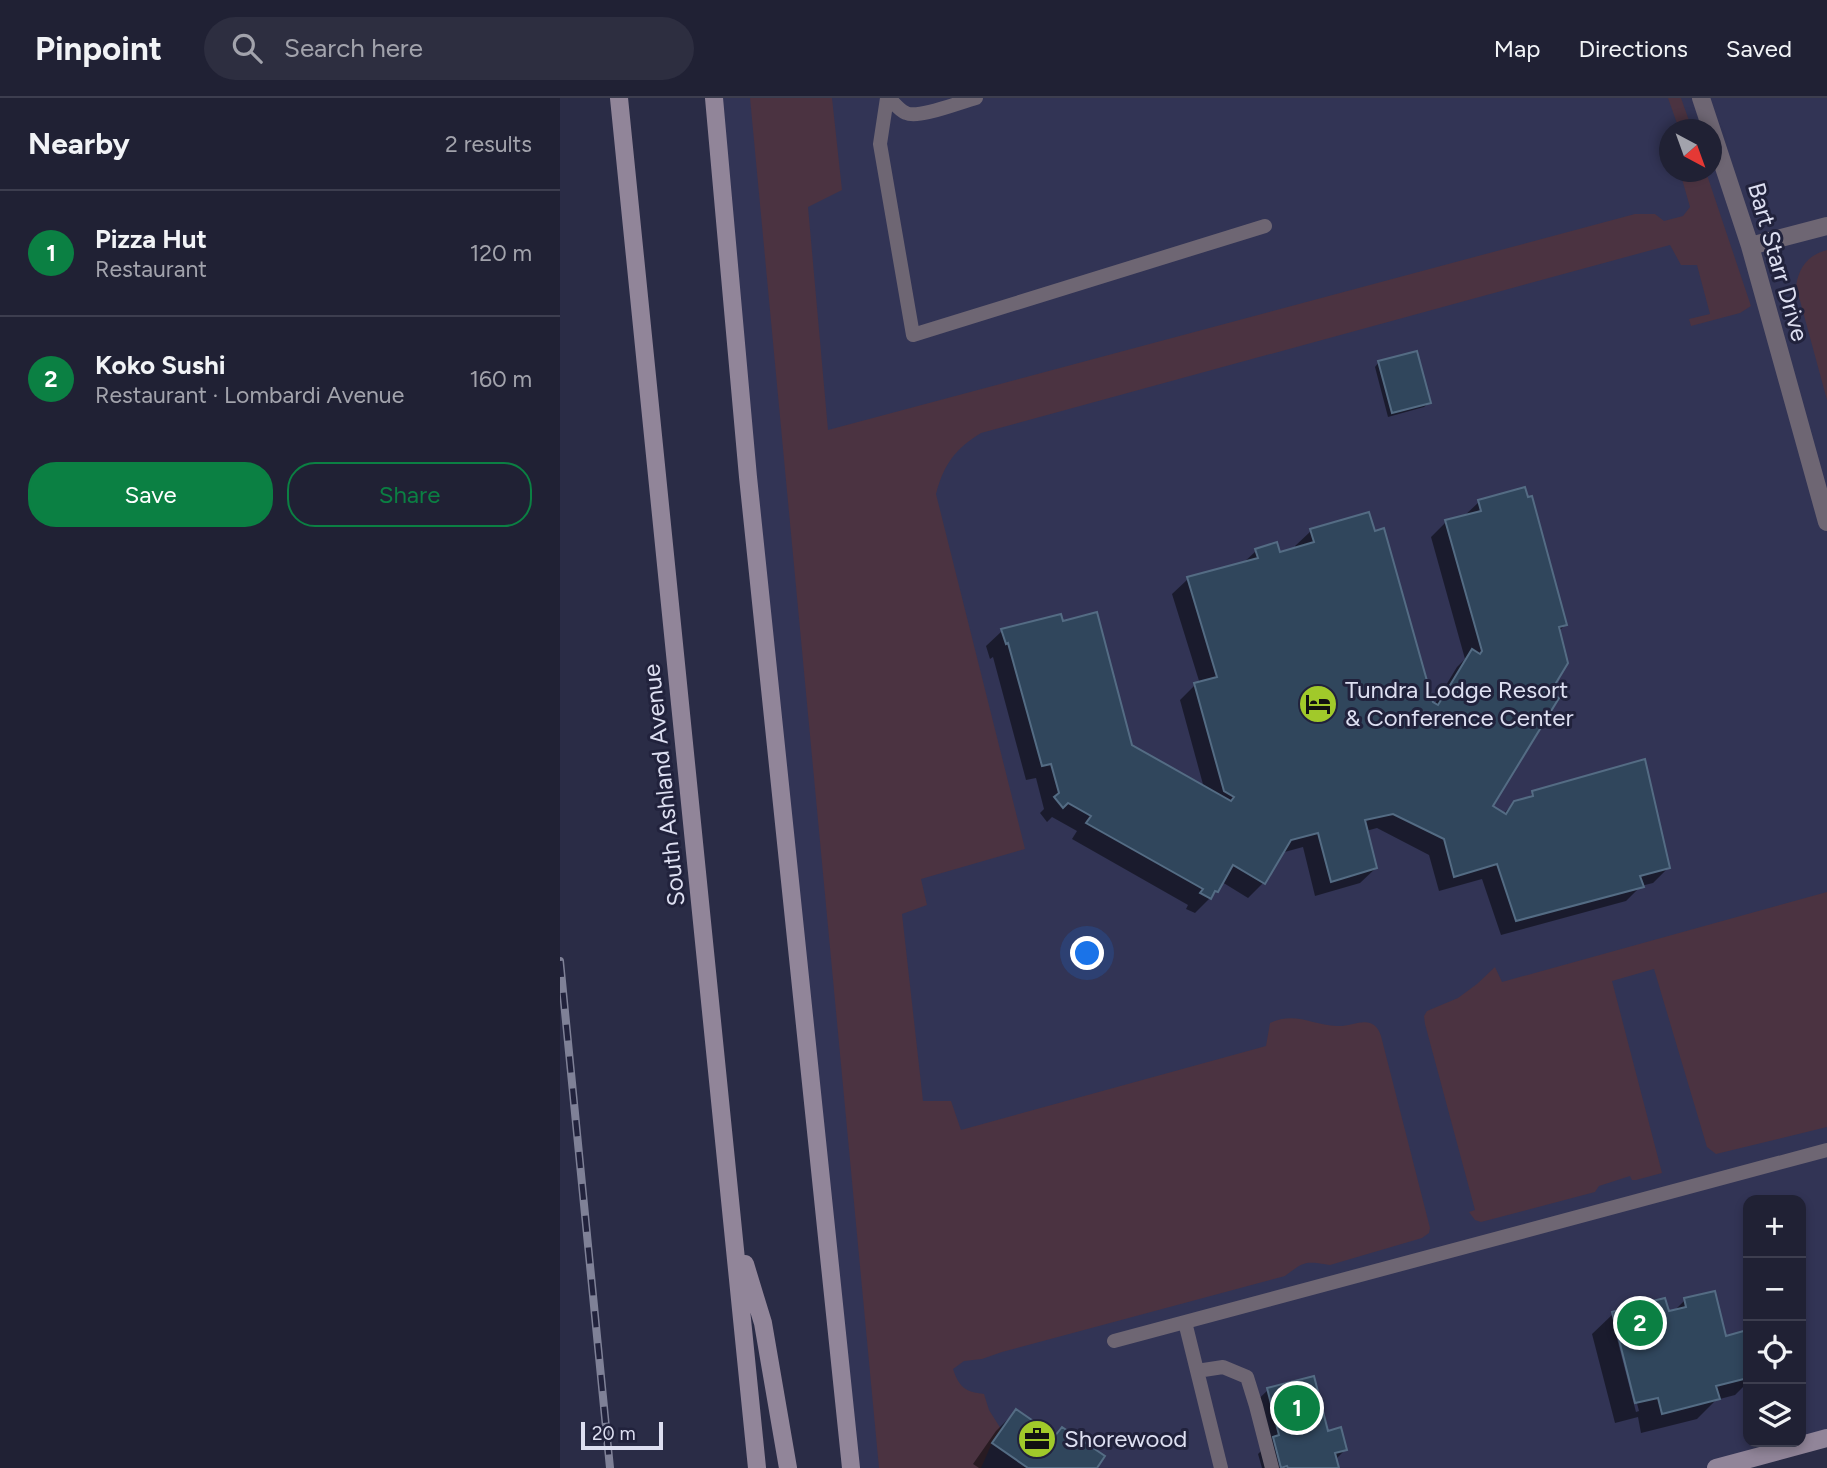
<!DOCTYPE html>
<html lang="en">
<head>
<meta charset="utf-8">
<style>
	:root { --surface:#202134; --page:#2d2e40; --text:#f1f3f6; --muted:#a2a3ac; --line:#3d3e4f; --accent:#0b8043 }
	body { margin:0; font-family:Figtree,sans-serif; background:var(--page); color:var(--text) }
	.controls { position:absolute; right:21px; bottom:21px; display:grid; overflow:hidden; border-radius:14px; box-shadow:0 4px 10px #0003 }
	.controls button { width:63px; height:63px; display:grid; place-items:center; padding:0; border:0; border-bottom:2px solid var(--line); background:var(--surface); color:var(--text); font:35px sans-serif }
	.compass { position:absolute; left:1099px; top:21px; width:63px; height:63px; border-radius:50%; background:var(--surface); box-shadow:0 4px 10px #0003; rotate:139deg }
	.scale { position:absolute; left:21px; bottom:18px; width:82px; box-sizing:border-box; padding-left:7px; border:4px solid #dddff1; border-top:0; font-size:19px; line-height:24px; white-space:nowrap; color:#dddff1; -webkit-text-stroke:5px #21223c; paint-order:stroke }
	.you { position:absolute; left:528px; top:856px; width:24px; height:24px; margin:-18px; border:5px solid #fff; border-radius:50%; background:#1a73e8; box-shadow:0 0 0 10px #1a73e833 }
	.badge { display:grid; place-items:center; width:46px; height:46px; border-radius:50%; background:var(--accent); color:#fff; font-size:23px; font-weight:700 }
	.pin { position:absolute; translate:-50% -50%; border:4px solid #fff; box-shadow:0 2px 7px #0006 }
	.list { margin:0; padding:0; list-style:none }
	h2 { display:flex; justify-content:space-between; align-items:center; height:91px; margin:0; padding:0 28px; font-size:30px }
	h2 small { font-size:23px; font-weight:400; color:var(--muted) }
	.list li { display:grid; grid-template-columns:46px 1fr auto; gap:21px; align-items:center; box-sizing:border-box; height:126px; padding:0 28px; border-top:2px solid var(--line) }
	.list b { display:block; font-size:26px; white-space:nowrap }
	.list p { margin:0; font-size:23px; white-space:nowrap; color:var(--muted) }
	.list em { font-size:23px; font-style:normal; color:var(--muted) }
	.actions { display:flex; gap:14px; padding:21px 28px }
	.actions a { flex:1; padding:16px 0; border:2px solid var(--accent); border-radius:28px; text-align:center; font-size:24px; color:var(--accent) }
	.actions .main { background:var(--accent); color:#fff }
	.icon { flex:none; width:38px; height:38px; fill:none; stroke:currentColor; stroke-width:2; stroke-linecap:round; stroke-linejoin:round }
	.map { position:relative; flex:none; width:1267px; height:1370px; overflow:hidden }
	header { display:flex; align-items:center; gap:42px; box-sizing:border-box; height:98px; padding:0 35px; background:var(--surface); border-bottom:2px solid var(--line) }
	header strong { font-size:33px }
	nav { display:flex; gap:38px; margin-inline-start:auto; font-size:24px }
	.search { width:490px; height:63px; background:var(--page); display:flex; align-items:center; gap:18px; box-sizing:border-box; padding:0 24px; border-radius:38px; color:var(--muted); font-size:26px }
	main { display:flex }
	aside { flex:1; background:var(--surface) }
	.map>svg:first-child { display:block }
	.built { fill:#323455; fill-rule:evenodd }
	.green { fill:#4b3341 }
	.shadow { fill:#0007; fill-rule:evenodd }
	.building { fill:#30465c; stroke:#546c84; stroke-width:2 }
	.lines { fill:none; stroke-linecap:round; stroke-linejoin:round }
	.service { stroke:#6e6673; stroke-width:14 }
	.minor { stroke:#6e6673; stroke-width:18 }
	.secondary { stroke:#918599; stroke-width:18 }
	.rail-casing { stroke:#7f8197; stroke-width:8 }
	.rail { stroke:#21223c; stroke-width:5; stroke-dasharray:16; stroke-linecap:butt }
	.labels { text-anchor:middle; stroke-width:6; stroke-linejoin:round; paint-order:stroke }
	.street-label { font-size:24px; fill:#dddff1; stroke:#21223c }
	.poi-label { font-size:24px; fill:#dddff1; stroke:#21223c; text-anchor:start }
</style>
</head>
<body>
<header>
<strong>Pinpoint</strong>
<div class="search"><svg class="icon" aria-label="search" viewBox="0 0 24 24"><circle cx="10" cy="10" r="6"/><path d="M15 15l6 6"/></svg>Search here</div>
<nav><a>Map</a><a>Directions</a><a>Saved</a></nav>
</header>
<main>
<aside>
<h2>Nearby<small>2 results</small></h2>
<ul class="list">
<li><span class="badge">1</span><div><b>Pizza Hut</b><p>Restaurant</p></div><em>120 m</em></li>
<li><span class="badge">2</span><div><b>Koko Sushi</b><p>Restaurant · Lombardi Avenue</p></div><em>160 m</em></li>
</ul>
<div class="actions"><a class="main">Save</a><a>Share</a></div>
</aside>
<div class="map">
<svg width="1267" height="1370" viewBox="0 0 1267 1370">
	<rect width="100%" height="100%" fill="#2a2c46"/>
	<path class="built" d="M154,0h1113v1340l-111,30h-865zM1110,32h42v42h-42zM1188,1102h53v242h-53z"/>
	<path class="green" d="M190,0h82l10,92 -34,17 20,223 807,-216h20l9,7 19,-5 7,-9 -10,-35h26l45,134 -11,7 -49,13 -2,-7 21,-5 -13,-49h-16l-11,-20 -689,188c-26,16 -37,31 -45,61l89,355 -104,30 6,26 -25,9 21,187h28l10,29 305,-84 4,-23c25,-12 42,2 67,3 10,1 24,-6 33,-3 6,2 9,7 11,13l49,192 -1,5 -7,5 -92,27c-26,-4 -25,-4 -45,11l-283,76 -20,7 -18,2 -11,8c6,18 12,23 31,25l5,16 12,19 -9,14 -11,25h-102z
		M1108,0h13l11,31h-13z
		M1267,152v150l-31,-114c3,-19 12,-31 31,-36z
		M1267,794v235l-111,27 -9,-7 -53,-178 -42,12 50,192 -26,7h-4l-2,-4 -31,10 -4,6 -114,30 -6,-2 -6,-8 6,-2 -50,-186 -1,-8 3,-5 31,-13 19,-14 18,-17 7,15z"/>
	<path class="shadow" d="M819,264l50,41 -5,4 -36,10 -13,-50z
		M919,404l86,123 -7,7 -67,175 12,7 12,-12 11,-2 7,-7 135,75 -15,15 -12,3 -15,15 -125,34 -19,-56 -43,12 -10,-36 -52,-27 -11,3 10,37 -16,15 -45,13 -12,-49 -22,6 -18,30 -15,15 -26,-16 -5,9 -22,22 -9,-4 2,-4 -116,-66 5,-8 -25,-14 -5,5 -7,-9 4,-4 -8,-31 -10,2 -33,-123 -3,2 -4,-13 16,-15 128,115 74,42 -24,-88 15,-15 5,-1 -28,-90 16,-15 54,-15 14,-13 23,3 17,-5 -1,-3 16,-15 123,174 23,-38 8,-8 -34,-122 15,-15 17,-5z
		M1125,1202l40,38 20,-6 3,13v37l-13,13 -19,5 -19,19 -56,14 -3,-16 -23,6 -23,-89 21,-20 54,-1 7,-2zM1053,1225h3l23,88 -3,1z
		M708,1292l59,43 18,17 -10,10 2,8h-75l-4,-14 6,-6 -12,-43z
		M456,1313l38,26 8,-8 33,39h-116l-6,-4 23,-33z"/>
	<path class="building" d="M857,253l14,52 -39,10 -14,-52z
		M965,389l3,10 4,-1 35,129 -8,2 9,36 -18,30 9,5 -66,108 13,8 8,-13 19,-5 -1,-5 113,-32 25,109 -30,8 4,11 -128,34 -19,-57 -43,13 -10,-38 -51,-25 -28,6 12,48 -46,14 -13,-49 -27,7 -26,44 -32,-19 -15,27 -3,-1 -4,8 -11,-6 3,-4 -117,-66 5,-7 -23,-13 -5,5 -9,-11 5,-4 -8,-29 -9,2 -34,-123 -2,1 -5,-15 60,-15 2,7 34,-9 35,133 99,56 3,-4 -10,-6 -30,-108 23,-6 -30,-100 71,-19 -3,-9 22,-7 3,10 34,-10 -4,-13 59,-17 6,19 9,-3 49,174 5,3 34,-56 8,5 2,-3 -37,-131 36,-9 -3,-11z
		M1155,1193l11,45 21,-6 1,7v41l-32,8 4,13 -58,15 -4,-16 -23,5 -23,-91 14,-4 7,-6 7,2 25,-6 4,13 17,-4 -2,-9z
		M754,1278l14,55 13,-4 6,23 -12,3 4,15h-51l-1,-2 -6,2 -8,-31 6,-2 -12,-47z
		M456,1311l39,27 7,-9 43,29 -8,12h-69l-36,-25z"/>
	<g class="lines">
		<path class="service" d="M327,0l-7,46 33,191 352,-109
			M329,0c5,5 10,12 17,15 13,6 54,-11 70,-15
			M625,1224l36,146
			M554,1243l713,-191
			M637,1273l26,-4 24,10 9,29 16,62"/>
		<path class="minor" d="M1141,0l49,148 77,276
			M1190,148l77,-20"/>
		<path class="secondary" d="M59,0l138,1370
			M154,0l34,379 103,991
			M185,1166l18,59 25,145
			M1156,1370l111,-30"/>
		<defs>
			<path id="rail" d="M0,863l50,507"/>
		</defs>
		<use href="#rail" class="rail-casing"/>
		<use href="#rail" class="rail"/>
	</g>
	<defs>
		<symbol id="hotel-disc" viewBox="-11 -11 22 22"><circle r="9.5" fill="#a1c92a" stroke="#21223c"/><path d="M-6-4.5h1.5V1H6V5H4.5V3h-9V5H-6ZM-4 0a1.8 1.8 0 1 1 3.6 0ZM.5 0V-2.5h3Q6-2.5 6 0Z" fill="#111"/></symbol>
		<symbol id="office-disc" viewBox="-11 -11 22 22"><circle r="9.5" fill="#a1c92a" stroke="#21223c"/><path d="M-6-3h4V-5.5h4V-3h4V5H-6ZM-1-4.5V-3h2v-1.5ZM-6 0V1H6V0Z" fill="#111"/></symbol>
	</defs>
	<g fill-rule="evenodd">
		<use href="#hotel-disc" x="736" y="584" width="44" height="44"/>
		<use href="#office-disc" x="455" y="1319" width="44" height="44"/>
	</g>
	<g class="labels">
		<g class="street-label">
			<text transform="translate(1218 164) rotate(74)" y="8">Bart Starr Drive</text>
			<text transform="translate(104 687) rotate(-96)" y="8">South Ashland Avenue</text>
		</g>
		<g class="poi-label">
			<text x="785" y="600">Tundra Lodge Resort<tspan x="785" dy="28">&amp; Conference Center</tspan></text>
			<text x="504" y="1349">Shorewood</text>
		</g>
	</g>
</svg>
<div class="controls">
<button>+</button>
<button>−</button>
<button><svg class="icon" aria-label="locate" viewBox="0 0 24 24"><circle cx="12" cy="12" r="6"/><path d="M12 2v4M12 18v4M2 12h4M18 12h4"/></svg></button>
<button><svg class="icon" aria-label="layers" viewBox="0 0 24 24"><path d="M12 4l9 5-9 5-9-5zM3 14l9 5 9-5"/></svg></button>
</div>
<svg class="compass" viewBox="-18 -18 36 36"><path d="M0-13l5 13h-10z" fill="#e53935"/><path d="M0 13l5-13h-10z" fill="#a2a3ac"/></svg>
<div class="scale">20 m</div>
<div class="you"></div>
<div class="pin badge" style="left:737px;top:1310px">1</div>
<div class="pin badge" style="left:1080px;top:1225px">2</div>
</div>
</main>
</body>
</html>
